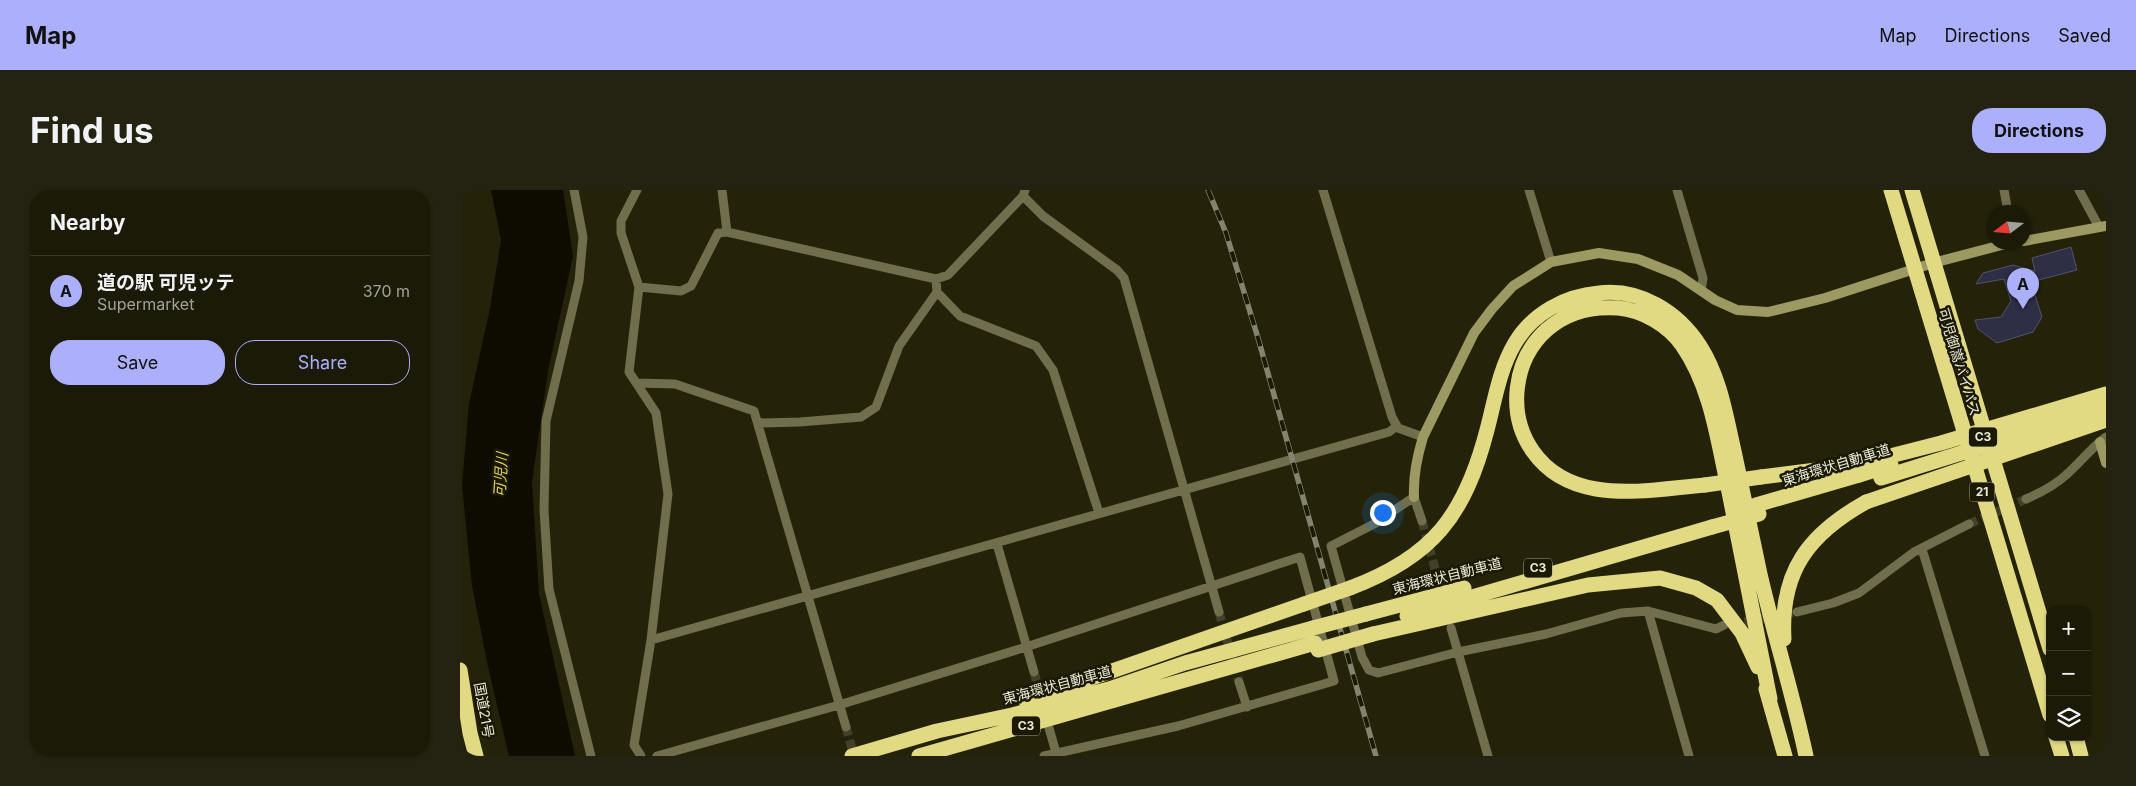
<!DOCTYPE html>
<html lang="en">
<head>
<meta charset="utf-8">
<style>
	:root { --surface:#1b1a07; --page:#242311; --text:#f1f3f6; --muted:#a0a19b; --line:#393828; --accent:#acaffb }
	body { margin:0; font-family:Inter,"Noto Sans JP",sans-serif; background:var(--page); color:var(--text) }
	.controls { position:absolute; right:15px; bottom:15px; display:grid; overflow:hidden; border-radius:10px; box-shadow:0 1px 4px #0004 }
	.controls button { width:45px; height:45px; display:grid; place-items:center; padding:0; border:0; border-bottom:1px solid var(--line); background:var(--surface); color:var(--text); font:25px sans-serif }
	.compass { position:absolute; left:1526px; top:15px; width:45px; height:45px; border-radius:50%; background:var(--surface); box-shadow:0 1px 4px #0004; rotate:254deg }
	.you { position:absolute; left:922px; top:322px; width:18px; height:18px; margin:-12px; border:4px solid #fff; border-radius:50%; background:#1a73e8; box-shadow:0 0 0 8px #1a73e833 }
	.badge { display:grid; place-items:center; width:32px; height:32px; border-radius:50%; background:var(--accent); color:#111; font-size:16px; font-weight:700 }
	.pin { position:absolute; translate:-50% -41px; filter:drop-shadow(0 1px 2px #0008) }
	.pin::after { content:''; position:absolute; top:26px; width:18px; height:15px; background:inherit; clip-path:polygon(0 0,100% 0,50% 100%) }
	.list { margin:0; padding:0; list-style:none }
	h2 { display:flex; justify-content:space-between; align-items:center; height:65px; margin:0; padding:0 20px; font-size:21px }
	h2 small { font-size:16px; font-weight:400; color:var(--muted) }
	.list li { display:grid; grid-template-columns:32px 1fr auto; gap:15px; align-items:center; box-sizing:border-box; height:70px; padding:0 20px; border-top:1px solid var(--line) }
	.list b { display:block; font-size:19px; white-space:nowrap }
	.list p { margin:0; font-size:16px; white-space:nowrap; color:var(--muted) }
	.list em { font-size:16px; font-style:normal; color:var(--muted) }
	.actions { display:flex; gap:10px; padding:15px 20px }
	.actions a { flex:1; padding:11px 0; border:1px solid var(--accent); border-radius:20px; text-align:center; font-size:18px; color:var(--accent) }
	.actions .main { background:var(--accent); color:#111 }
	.icon { flex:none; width:28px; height:28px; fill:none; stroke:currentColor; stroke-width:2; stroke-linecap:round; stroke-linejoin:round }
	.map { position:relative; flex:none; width:1646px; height:566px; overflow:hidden; border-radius:20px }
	header { display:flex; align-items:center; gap:30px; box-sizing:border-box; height:70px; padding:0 25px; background:var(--accent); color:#111 }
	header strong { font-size:24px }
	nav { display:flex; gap:28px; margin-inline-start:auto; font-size:18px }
	.intro { display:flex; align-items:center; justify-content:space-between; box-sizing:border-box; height:120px; padding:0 30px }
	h1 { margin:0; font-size:35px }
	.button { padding:12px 22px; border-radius:20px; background:var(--accent); color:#111; font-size:18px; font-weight:700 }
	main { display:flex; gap:30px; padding:0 30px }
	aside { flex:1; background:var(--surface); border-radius:20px; box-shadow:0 1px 4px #0004 }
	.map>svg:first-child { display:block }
	.water { fill:#0e0c00 }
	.building { fill:#2e2f45; stroke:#51536c }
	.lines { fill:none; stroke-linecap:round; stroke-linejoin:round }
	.street-tunnel { stroke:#424028; stroke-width:9; stroke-dasharray:9 4.5; stroke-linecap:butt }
	.street { stroke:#706e4c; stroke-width:9 }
	.secondary { stroke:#9d9963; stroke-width:10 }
	.highway { stroke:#e1da83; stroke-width:15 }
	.rail-casing { stroke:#84836e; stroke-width:5.5 }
	.rail { stroke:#1b1902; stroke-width:4; stroke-dasharray:11; stroke-linecap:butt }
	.highway-bridge { stroke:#e1da83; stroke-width:15 }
	.labels { text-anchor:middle; stroke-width:5; stroke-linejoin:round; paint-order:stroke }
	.shield { fill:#1b1902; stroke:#acab99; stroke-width:1 }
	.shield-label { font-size:12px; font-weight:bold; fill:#eae9da }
	.street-label { font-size:14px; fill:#eae9da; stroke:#1b1902 }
	.water-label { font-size:15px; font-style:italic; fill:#ded55f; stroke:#1b1902 }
</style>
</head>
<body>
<header>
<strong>Map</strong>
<nav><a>Map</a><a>Directions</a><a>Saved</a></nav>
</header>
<div class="intro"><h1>Find us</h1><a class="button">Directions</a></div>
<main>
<aside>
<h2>Nearby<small></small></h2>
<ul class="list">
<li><span class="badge">A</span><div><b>道の駅 可児ッテ</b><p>Supermarket</p></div><em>370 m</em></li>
</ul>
<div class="actions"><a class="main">Save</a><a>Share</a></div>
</aside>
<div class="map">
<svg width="1646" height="566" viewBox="0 0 1646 566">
	<rect width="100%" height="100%" fill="#242209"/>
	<path class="water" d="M31,0h72l10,66 -25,115 -16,111 7,112 36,162h-66l-21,-89 -16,-81 -10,-101 7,-81 21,-96 11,-68z"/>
	<path class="building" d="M1611,57l6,23 -46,12 11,35 -9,15 -36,11 -19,-14 -3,-9 26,-3 10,-16 -7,-22 -28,5 7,-11 30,-8 22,6 -3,-13z"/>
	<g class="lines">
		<path class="street-tunnel" d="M962,331l21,77
			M1509,334l57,-25
			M759,422l20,70
			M1271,434l66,-12
			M574,482l7,26
			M386,537l8,29"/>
		<path class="street" d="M114,0l9,47 -4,44 -33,140 -2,89 5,79 42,167
			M177,0l-16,31v12l18,54 -10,85 27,41 12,81 -17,146 -17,105 7,11
			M262,0l5,42 209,47 12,-4 75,-79 2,-6
			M863,0l69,227 6,11 25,9
			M1069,0l22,72
			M1217,0l26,88 -2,13
			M1544,0l4,22
			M1619,0l20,37
			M563,6l20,20 74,54 7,8 95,334
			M476,89l1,13 23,24 76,30 17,24 46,143
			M179,97l42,4 10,-5 27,-53 9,-1
			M177,193l38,1 79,27 92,316
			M298,233l42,-1 61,-5 15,-10 23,-61 38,-54
			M1566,309c14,-6 28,-13 40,-24 14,-12 25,-27 40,-38
			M962,331l-8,-24 -40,27 -43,22 31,111 7,13 9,3 80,-21 88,-18 75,-21 27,-2 68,18 8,-4
			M537,354l37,128
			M1462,359l63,207
			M1188,421l41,145
			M1337,422l36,-9 26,-10 55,-41 55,-28
			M991,438l37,128
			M191,450l738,-208 8,-6
			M779,492l8,25
			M589,538l8,28
			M197,566l182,-51 187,-58 274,-90 34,124 -156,45 -134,30"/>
		<path class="secondary" d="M1564,51l82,-15
			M1640,252l6,21
			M954,307c-1,-20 3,-40 9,-60l51,-104 18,-24 21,-23 38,-24 48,-9 39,6 40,16 37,25 22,10 31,2 57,-14 108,-35 80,-21"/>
		<path class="highway" d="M1431,0l159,525
			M1452,0l138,459
			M1301,287l94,-12
			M1245,295c-36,3 -74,10 -109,4 -118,-20 -99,-190 22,-181 24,2 50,17 64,37 30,43 36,98 47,147 14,69 28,138 41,207
			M1296,315l103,-30
			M890,398c83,-31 115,-73 137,-158 8,-30 12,-60 28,-87 18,-30 50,-47 84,-50 41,-5 79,19 101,53 20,31 26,70 34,105 9,41 17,82 26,123 14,61 33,120 46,182
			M906,424l98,-26
			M947,426l305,-89
			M913,444l215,-49 72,-7 36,10 21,12 25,33 16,34
			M1324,449c-4,-68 25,-105 82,-137
			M0,480l10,63 6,23
			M1306,499l19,67
			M566,511l278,-97
			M1596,547l6,19
			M1616,547l5,19
			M392,566l85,-25 75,-16 97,-26 76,-26 128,-35
			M459,566l396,-113"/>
		<defs>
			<path id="rail" d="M748,0l18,43 32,105 118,418"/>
		</defs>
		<use href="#rail" class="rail-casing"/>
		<use href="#rail" class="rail"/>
		<path class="highway-bridge" d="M1395,275l86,-22 165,-49
			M1399,285l32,-10
			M1421,288l225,-70
			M1245,295l56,-8
			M1406,312l240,-82
			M1252,337l47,-13
			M844,414l46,-16
			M853,438l53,-14
			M858,460l55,-16"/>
	</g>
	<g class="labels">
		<g class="shield">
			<rect x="1509" y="237.5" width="28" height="19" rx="4"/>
			<rect x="1509.5" y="292.5" width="25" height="19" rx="4"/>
			<rect x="1064" y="368.5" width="28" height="19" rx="4"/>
			<rect x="552" y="526.5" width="28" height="19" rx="4"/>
		</g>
		<g class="shield-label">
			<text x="1523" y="251">C3</text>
			<text x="1522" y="306">21</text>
			<text x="1078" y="382">C3</text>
			<text x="566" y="540">C3</text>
		</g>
		<g class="street-label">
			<text transform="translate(1499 172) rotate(73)" y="5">可児御嵩バイパス</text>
			<text transform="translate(1376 275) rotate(-17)" y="5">東海環状自動車道</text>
			<text transform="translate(987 386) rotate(-14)" y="5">東海環状自動車道</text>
			<text transform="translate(597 495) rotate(-15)" y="5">東海環状自動車道</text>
			<text transform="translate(24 520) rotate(80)" y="5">国道21号</text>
		</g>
		<g class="water-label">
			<text transform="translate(41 285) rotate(-86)" y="5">可児川</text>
		</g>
	</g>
</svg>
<div class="controls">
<button>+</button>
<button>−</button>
<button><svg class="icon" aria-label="layers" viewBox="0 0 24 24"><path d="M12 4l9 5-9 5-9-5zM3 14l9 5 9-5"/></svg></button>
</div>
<svg class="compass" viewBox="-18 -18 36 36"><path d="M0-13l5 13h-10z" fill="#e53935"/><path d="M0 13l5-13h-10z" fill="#a0a19b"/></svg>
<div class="you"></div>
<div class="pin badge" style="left:1563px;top:119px">A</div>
</div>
</main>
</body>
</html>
